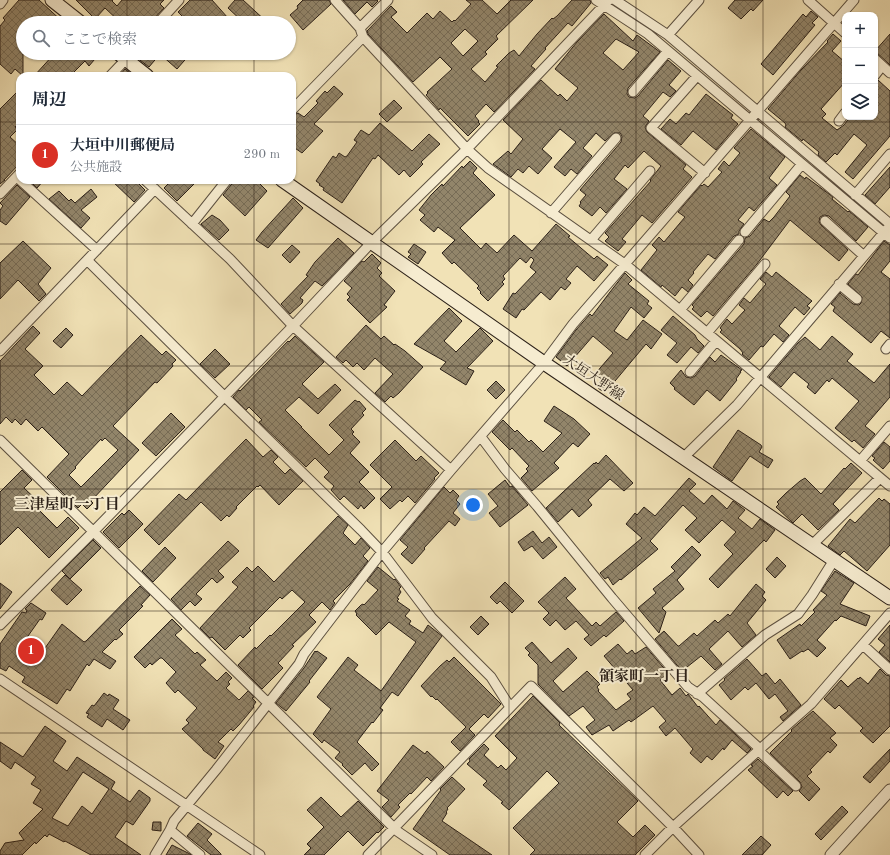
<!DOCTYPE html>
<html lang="ja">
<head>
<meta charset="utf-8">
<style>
	:root { --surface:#fff; --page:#f6f6f7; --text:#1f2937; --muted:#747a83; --line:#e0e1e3; --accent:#d93025 }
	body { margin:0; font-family:"Old Standard TT","Noto Serif JP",serif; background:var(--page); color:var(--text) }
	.controls { position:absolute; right:12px; top:12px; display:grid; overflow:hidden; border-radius:8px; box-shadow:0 1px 3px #0004 }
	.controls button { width:36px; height:36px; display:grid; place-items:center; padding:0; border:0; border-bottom:1px solid var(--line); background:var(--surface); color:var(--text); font:20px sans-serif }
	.you { position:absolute; left:473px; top:505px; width:14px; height:14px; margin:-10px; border:3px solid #fff; border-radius:50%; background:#1a73e8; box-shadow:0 0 0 6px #1a73e833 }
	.badge { display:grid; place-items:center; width:26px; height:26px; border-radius:50%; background:var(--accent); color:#fff; font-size:13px; font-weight:700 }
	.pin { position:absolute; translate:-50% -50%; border:2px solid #fff; box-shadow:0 1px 4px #0006 }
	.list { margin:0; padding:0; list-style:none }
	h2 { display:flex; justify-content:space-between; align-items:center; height:52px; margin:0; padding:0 16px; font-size:17px }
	h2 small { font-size:13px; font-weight:400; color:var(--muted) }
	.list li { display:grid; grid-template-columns:26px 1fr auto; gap:12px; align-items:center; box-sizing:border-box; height:60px; padding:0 16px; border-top:1px solid var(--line) }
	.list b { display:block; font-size:15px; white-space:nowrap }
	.list p { margin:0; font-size:13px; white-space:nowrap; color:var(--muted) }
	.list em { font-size:13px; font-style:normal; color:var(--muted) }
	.icon { flex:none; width:22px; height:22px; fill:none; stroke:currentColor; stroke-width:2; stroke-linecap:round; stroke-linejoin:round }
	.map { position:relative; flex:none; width:890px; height:855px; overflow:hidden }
	.search { position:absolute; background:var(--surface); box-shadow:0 1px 3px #0004; left:16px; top:16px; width:280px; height:44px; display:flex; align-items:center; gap:10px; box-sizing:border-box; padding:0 14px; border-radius:22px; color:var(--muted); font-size:15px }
	.panel { position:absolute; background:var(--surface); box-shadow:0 1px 3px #0004; left:16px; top:72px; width:280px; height:112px; border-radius:12px }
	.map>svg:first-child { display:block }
	.building { fill:url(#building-cross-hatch); stroke:#2b2018; fill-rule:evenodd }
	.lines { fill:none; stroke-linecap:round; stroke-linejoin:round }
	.minor-casing { stroke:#5c5040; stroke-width:11 }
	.tertiary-casing { stroke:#5c5040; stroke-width:13 }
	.secondary-casing { stroke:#2b2018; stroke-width:15 }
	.minor { stroke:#f6ecd0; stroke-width:9 }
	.tertiary { stroke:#f6ecd0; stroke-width:11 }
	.secondary { stroke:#f6ecd0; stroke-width:13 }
	.grid { fill:none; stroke:#2b2018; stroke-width:1; stroke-opacity:0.55 }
	.labels { text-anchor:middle; stroke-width:4; stroke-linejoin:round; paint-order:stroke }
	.street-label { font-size:14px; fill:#2b2018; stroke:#f6ecd0 }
	.neighbourhood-label { font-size:15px; font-weight:bold; fill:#2b2018; stroke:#f6ecd0 }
</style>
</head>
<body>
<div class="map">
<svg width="890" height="855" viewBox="0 0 890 855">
	<defs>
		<pattern id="building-cross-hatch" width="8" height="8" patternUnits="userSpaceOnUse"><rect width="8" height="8" fill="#92856a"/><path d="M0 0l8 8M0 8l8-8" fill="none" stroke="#776c56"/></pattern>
	</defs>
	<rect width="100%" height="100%" fill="#f1e2b6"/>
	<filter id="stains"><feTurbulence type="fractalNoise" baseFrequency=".005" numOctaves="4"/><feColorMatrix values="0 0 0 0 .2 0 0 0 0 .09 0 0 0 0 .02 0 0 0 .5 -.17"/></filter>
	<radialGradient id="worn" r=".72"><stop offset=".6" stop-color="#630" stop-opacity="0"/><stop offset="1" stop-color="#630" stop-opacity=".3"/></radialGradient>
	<path class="building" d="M19,0h20l25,23h-41v53l-8,-7 -4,5 -11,-10v-38l5,-6 -2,-2z
		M76,0h37l-1,1 5,5 5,-6h42l-4,4 4,4 -14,15h-16l-7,-7 -6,7 -16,-15 -10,11z
		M190,0h22l16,18 -6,5h-33l-11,-11z
		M235,0h8l25,23h-24l-16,-15z
		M303,0h26l2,4 -28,26 -13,-15 8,-7 -1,-2z
		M343,0h34l1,1 -6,6 -5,-5 -12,12z
		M466,0h16l15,14 14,-14h22l-37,36 2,3 -13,13 2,2 -16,15 14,13 13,-15 -2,-1 13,-13 5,-3 5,6 18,-22 15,-16 1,1 4,-3 15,-16h18l1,3 -19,23 -4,-3 -23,25 1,1 -15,17 4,3 -41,43 -8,-8 -11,12 4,5 -1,1 2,2 -12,12 -28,-28 -1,2 -13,-15 2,-2 -1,-1 25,-23 -12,-12 -27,25 -45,-48 -1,-3 24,-25 6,6 -6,5 16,16 20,-20 6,6 7,-8 12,11 2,-2 1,1 16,-17zM465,29l13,12 -15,15 -12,-13z
		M735,0h28l-10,11 -2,-2 -10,10 -13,-11z
		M811,11l7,6 -6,6 3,2 -42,50 -12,-11 42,-50 3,3z
		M604,14l29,27 4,-6 23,17 -32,36 -1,6 2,3 6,1 3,-2 30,-36 13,11 -12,14 7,6 -6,6 -7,-5 -20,24 6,5 -4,6 2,5 39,33 -3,4 9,8 -40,46 -10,-8 -20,24 4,3 -8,9 -13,-10 4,-4 -4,-4 46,-52 -1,-1 11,-14 -17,-15 -16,17 -3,-3 -11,14 13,10 -21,24 -6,-6 -8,9 -13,-10 2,-3 -1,-1 6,-7 -6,-5 41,-48 1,-6 -2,-3h-6l-9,8 -9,-8 -13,15 9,8 -15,18 -6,-5 -6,7 -11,-9 22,-25 -16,-13 -18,20 10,9 -14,16 -9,-8 -6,7 -5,-4 -7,8 -18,-13 15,-13 3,3 12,-15 -20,-19 38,-40 17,16 2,-2 7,7 11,-13 -23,-19 22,-27zM616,39l23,13 -16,18 -20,-17z
		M833,34l8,7 -9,10 13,11v20l-24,27 5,5 -4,4 15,12 7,-5 6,-8h25v-36l3,-1 12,11v45l-37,43 -8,-7 22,-27 -13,-11 -17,21 -2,-2 -9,9 -8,-7 1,-3 -16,-13 -1,2 -17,-14 1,-2 -1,-2 -17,-14 33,-39 27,-28 -1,-1z
		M890,34v31l-15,-14z
		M55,53h45l-11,13 -4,-5 -15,15h-11l-4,-3 -3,3h-18z
		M139,53h52l-14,16 -17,-15 -11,13 -13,-10z
		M125,69l9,7h-15z
		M334,86l9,8 -29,30 9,7 -21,22 -10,-7v-30l6,-3 6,4 14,-14 -2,-2 9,-10 2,2z
		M20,89v33l-5,5 3,2 -8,8 10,9v17l-16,17h1l-5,4v-75z
		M706,94l27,21 -2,3 7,6 -22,26 -23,-19 -12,14 -20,-16 9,-10 6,5 10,-11 3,2z
		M394,100l8,8 -15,14 -8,-8z
		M380,123l32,28 17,-17 11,10 -19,18 2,2 -13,13 -6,-7 -5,5 -21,-20 -3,4 -2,-1 -31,45 -19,-13 1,-2 -5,-3 1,-1 -4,-3 17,-25 3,2 3,-5 6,4 2,-1 10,-14 -3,-2 7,-10 8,5z
		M751,129l34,28 -16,21 8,7 -23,26 -5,-4 -11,13 6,4 -5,7v3l-5,2 -19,23 -7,-5 -15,18 1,1 -6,7 5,5 -5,7 -6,-5 -7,9 -13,-11 -1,2 -20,-17 16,-20 -5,-5 7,-8 5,5 21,-25 -7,-5 23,-27 1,1 2,-2 4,3 14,-15 -4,-3 6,-8 5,5 11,-13 -6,-5z
		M470,161l7,7 -4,5 22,22 -35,33 21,21 5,-6 11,10 17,-18 18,16 24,-27 14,12 -2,1 26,22 3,-3 11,9 -14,16 -17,-15 -11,13 5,4 -6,7 -4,-3 -11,13 -9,-8 -17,18 -2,-1 -6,9 -13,-9 10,-16 2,1 21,-22 -6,-5 4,-7 -3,-3 -5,6 -6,-5 -17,18 2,3 -3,3 2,2 -16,17 -8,-8 1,-1 -4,-4 2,-2 -25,-24 -2,2 -10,-11 13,-13 -17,-13 -4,5 -14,-12 5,-5 -6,-5 12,-15 11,-11 1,2 19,-20 1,2z
		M890,167v20l-15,17 -10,-9z
		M800,175l5,4 1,-2 27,20 -1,2 16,13 1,-1 19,16 -12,14 -27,-25 -5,-1 -4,2 -1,5 2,3 27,25 -9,11 -49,-41 -33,44 -44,52 -6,-5 -6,6 -9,-8 2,-2 -2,-2 52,-61 1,-6 5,-2 14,-17 5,3 5,-5 16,-21 -4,-4z
		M29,180h15l-7,8z
		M111,180h24l10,10 -11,12z
		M172,180h26l-21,21 -13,-13z
		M235,180h21l11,11 -22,25 -22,-21z
		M17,185l13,12 -24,28 -6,-4v-11l3,-4 -3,-3z
		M91,189l6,8 -16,13 9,8 -9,10 -32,-29 10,-8 10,10 2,-2 4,4z
		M293,198l10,10 -35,40 -12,-8 6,-8z
		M212,215l8,5 9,10 -10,10 -18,-16z
		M338,238l16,15 -32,33 -7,-5 -15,17 3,2 -1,3 -12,11 -9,-10 27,-28 -2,-1 9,-13z
		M23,241l28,27 -13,16 8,10 -7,7 -21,-21 -18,19v-36z
		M884,241l6,4v16l-9,11 9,7v59l-9,-7 -10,12 -38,-32 2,-4 -4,-3 9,-11 13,11 6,1 2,-2 1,-6 -14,-13 8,-10 2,1z
		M414,244l12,8 -8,12 -10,-7 3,-3 -3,-2z
		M292,245l8,7 -10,11 -8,-8z
		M372,254l9,9 -4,5 5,5 -3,3 16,15 -11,14 3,2 -17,16 -23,-23 3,-3 -3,-3 5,-6 -8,-7 18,-20 2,1z
		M766,272l6,5 4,-5 36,29 -5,5 3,2 -6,7 -9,-8 -16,19 10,9 -6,7 -9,-8 -11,13 -2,-1 -12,14 -7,-6 1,-1 -3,-4 -20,-17 2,-2 -2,-2 7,-9 5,5 13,-14 -6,-5 5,-7 6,5 16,-19 -6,-5z
		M625,273l7,7 -4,4 21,17 -2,3 5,4 -8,10 -13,-11 -17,24 13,9 16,-20 19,14 -11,15 -5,-5 -41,49 -7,-5 6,-7 -9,-7 18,-21 -20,-17 -26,30 -11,-9 20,-27 14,-16 2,2 18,-24z
		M449,308l13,13 -18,20 12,11 24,-24 13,13 -26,27 7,3 -8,14 -26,-16 6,-7 -32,-18z
		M673,316l22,19 2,4 7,7 -6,7 -7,-6 -14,16 -10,-8 10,-12 -16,-13z
		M366,325l15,14 3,-3 10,9 1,-1 10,7 18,16 -24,26 -6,5 -2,-2 -6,6 -10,-9 18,-19 -18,-16 -11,12 -7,-7 -4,4 -7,-7 -3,3 -7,-6z
		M33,326l7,7 -15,16 18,17 -9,9 20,20 13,-13 15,14 59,-61 21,20 4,-4 10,9 -4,4 1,2 -16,17 -2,-1 -42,44 26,24 -48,51 2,2 -6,6 -5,-5 -4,4 -31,-31 22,-23 -27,-27 -4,4 -12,-12 -5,6 -6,-6 -3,4 -6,-6 -6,7v-63zM105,438l13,12 -37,37 -12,-12 7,-7 -1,-1 7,-8 19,-20 1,2z
		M66,328l7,7 -12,13 -8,-7z
		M295,336l29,26 -22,22 16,15 17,-15 6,6 -23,24 -19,-17 -14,13 17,17h-1l28,28 15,-15 -15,-15 26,-25 3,2 1,-1 7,8 -4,4 2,2 -13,14 3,3 -2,2 8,8 -10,11 19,19 -10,10 16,16 -11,11 -3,-4 -3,4 -14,-13 -4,4 -9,-10 3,-4 -10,-9 5,-5 -14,-14 -9,9 -47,-45 3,-2 -13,-13 -3,3 -13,-13 6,-7 1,1 48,-50 1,1z
		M832,336l21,18 -6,7 27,22 16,-19v33l-25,29 10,8 -12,14 -9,-8 -2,2 -17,-14 24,-27 -27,-23 -3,4 -2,-2 -12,14 -8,-7 2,-3 -15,-12 -13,15 -12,-10 29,-34 7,-6 15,13z
		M215,349l15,15 -15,14 -15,-14z
		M721,355l21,15 -2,1 1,1 -5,7 1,1 -17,21 -13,-11 -13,15 -20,-16 1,-1 -5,-5 11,-13 5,7 5,1 4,-2 15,-19 5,5z
		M496,381l9,9 -9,9 -9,-9z
		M554,406l20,13 16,15 -12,13 -5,-4 -19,20 5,5 -27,23 -11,-13 7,-7 -2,-2 3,-3 -17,-18 -2,2 -18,-18 11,-12 12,12 2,-2 12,12 2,-2 12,12 19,-19 -18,-12z
		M171,413l14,14 -29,29 -14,-13z
		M738,430l23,15 1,2 -3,5 14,8 -5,8 -18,-12 -18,25 -19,-14z
		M246,439l17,18 8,-7 7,7 -5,5 12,12 5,-5 13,12 -24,24 -19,-20 -2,2 -1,-1 -21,21 1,1 -8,9 -2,-2 -6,6 -20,-19 -42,43 -15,-15 35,-36 7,6z
		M395,440l21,21 5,-5 18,17 -5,5 1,1 -20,24 -7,-7 -6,6 -2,-2 -10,9 -10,-10 12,-12 -22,-22z
		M884,442l6,5v14l-7,8 -10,-9 2,-2 -3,-2z
		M606,455l27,28 -9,8 -14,-12 -22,21 4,5 -13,12 -7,-8 -14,13 -12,-14 48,-45 1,1 1,-2 2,2z
		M851,463l11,10 -29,31 6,6 -21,20 -16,-16 -9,9 -17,-16 3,-3 -2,-2 9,-9 14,-12 5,-3 16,16 23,-26 1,1z
		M22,470l10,10 -8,8 18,17 -4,4 19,19 11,-11 11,11 -30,30 -31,-31 -18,18v-53z
		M689,478l7,6 -7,7 15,13 8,-9 15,14 6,-8 12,9 -7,8 14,11 8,-10 15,11 -9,12 -2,-2 -46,48 -9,-9 24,-25 -9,-9 12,-13 -14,-12 -23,23 -14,-13 12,-12 -14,-13 -33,36 8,8 -37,31 -1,-1 -7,6 -5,-8 -3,2 -5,-6 42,-35 -16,-14 9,-11 2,2 7,-8 11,9z
		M505,480l5,7 2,-1 16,19 -28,22 -11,-14 9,-7 -10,-12z
		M444,487l6,6 3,-3 6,6 -3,4 4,4 -7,9 7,6 -5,7 -6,-5 -25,27 1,1 -13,15 -11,-10 7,-7 -8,-7z
		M879,498l3,3 2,-2 6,5v41l-23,26 -23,-20 -4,4 -12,-9 22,-27 5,4z
		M129,510l14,14 -24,24 -16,-16 19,-19 2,2z
		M338,516l10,9 -5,8 12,12 6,-7 9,10 -7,8 5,5 -18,23 -17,17 2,2 -5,7 -8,-8 -13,13 7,7 -24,23 2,1 -16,17 5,5 -21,21 -24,-24 17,-18 1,2 14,-14 1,1 34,-34 -13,-12 -10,9 -2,-2 -31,31 2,2 -8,8 -3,-3 -15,15 -13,-13 -2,1 -10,-10 38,-41 -6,-5 15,-15 5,5 6,-6 16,16z
		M533,531l9,12 7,-6 8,10 -14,12 -11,-13 -8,5 -6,-9z
		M93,540l8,8 -31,31 -8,-8z
		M228,541l11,10 -21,20 6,6 -7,6 -5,-5 -16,16 6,5 -7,7 -5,-5 -9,9 -10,-11z
		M692,546l9,9 -24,25 7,9 -22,19 4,4 -7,21 -21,-25 18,-15 -3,-4 22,-18 -4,-4z
		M165,547l11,11 -23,24 -11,-11z
		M777,557l9,9 -11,12 -9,-9z
		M378,567l16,13 1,-1 6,8 -2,2 2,3 -4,6 2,1 -2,2 13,9 -5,6 6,5 -2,3 14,9 5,-8 14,11 -44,60 -6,-4 -12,16 3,2 -10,13 -1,-1 -13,17 -2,3 22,22 -7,7 -7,-8 -13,12 -10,-10 1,-1 -8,-6 5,-6 -16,-12 -2,3 -9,-9 18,-25 -14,-12 31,-40 10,8 -4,5 27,21 35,-49 -27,-20 -13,13 -20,-20 1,-1 -2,-3 6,-6 2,-1 1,1 14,-15 -11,-9z
		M835,571l19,12 -14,21 30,12 -4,10 -25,-10 -5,5 -1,-1 -18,20 9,8 -9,9 -9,-8 -5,3 -1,-1 -12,8 -13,-19 23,-16 1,2 14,-14 -2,-2 14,-15 -6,-4z
		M65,575l17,15 -15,15 -16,-15z
		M565,577l11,12 -10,9 26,28 4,-4 4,4 16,-14 8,9 -18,16 -2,-2 -13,11 -7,-7 5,-4 -13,-14 -11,9 -9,-10 -6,6 -7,-7 6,-6 -11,-11z
		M505,582l19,19 -12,12 -12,-12 -3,3 -7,-7z
		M0,583l12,9 -12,17z
		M756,584l9,8 -3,4 4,4 -19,23 9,12 -14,12 -14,-16 -19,18 13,15 -7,6 -14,-14 -19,15 -27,-32 9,-8 14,15h1l15,-13 3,3 18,-16 3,3 10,-9 2,2z
		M140,586l10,9 -9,10 2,1 -24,24 4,4 -7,6 -1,-1 -13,13 14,9 -6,8 -16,-10 -5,7 -2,-2 -17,27 -3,-2 -10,15 -35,-22 3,-5 -16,-11 -3,5 -6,-3v-24l22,-32 4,1 1,-3 -2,-1 6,-6 15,10 -4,7 -2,-1 -19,27 17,12 24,-34 22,18 2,-1z
		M481,616l8,8 -11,11 -8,-8z
		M172,619l10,10 -7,6 20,19 2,-2 9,8 -6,5 17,16 9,-9 6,6 -4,4 2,2 -4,4 13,12 9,-9 6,6 -2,1 4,4 -3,4 1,1 -15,18 -6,6 -2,-2 -13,13 6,4 -9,13 -12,-9v-1l-21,-20 7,-6 -3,-3 11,-12 -19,-18 -3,3 -9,-10 10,-11 -14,-14h-2l-8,7 -2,-2 -5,5 -11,-11z
		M890,625v37l-11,-10 6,-7 -7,-6z
		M532,642l19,21 17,-15 9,10 -24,23 10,11 24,-21 13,13 -3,3 2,3 -1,1 18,19 15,-11 -4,-5 6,-4 -29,-34 14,-12 9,10 5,-4 3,4 11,-7 22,26 -8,7 12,15 8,-7 6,8 2,-2 10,13 1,-1 17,19 4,-5 31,29 -4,4 -15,-13 -8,10 -1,-2 -11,12 -5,-4 -6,7 -11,-10 3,-4 -18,-21 -9,8 -7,-9 7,-6 -13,-15 -22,16 -2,-2 -16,11 -4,-6 -17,10 -6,-8 9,-7 -12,-14 -14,10 -31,-32v-19l-10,-10 2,-2 -5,-5z
		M315,651l1,1 1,-1 10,7 -18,23 1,1 -24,29 -10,-8 28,-35z
		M454,657l47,47 -13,14 -4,-4 -15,15 6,6 -15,16 -9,-9 15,-15 -29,-28 -1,1 -4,-4 -1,1 -10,-11 19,-20 7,-6 2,2z
		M747,659l15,17 4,-3 9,11 5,-5 21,26 -18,16 -3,-4 8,-6 -13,-17 -6,5 -13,-16 -8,7 -3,-3 -14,13 -12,-15 6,-5 -1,-1z
		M880,669l6,6 4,1v50l-17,17 -13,-12 3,-3 -24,-23 -4,4 -11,-10 17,-19 7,7 10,-9 1,1 1,-2 8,7z
		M104,693l4,3 1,-2 10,6 -6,9 17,11 -7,10 -16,-11 -5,8 -15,-10 2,-3 -3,-1 6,-8 2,1z
		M533,696l27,27 -1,2 79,76 -21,21 16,15 12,-12 10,10 -20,20h-105l5,-5 -22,-22 46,-45 -12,-12 -38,39 -8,-7 2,-1 -20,-17 4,-4 -20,-17 3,-3 -1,-2 15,-15 5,5 -5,6 14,13 3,-3 5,5 11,-12 -22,-22z
		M813,711l23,22 -6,5 7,7 -7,8 -2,-2 -18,19 2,2 -5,4 13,13 -11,12 -10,-10 3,-4 -2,-5 -30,-29 22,-22 -1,-1z
		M45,726l21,15 -13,20 14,10 10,-14 38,25 -4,7 19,13 9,-12 11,8v3l-17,24 -7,-4 -11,16 26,18h-50l-26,-14 -1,1 -15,-8 -2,3 -2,-2 -9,9 -1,-2 -13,13h-22v-4l5,-8 19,-3 -5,-7 24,-24 -10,-6 8,-13 -10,-6 5,-7 -21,-15 -4,7 -11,-8v-19l23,15zM83,772l26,17 -17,25 -10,-8 -14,20 -16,-8z
		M413,745l12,9 2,-3 17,16 -13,14 -4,-4 -16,17 -1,-1 -12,12 2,2 -9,10 -9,-10 7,-7 -12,-9z
		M890,749v12l-20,22 -7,-6z
		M758,759l35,32 -5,5 -5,-5 -6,7 -29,-28 5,-4 -2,-1z
		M452,777l13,12 -18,19 1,1 -2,3 1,1 -5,8 50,34h-42l-37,-26 28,-39 -1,-1z
		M321,797l20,20 17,-16 26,26 -6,6 -1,-1 -14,14 -15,-15 -24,24h-20l7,-7 -4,-4 17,-17 -17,-17z
		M842,806l6,6 -27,28 -6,-6z
		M153,822h8v9l-9,-1z
		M198,823l14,11 -5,6 14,14v1h-10l-24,-19z
		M761,836l10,9 -9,10h-20z
		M172,845l18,9 1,1h-25z"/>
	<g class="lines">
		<defs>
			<path id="minor" d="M335,0l25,28 3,9 104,112 21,19 138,97 264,221
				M596,0l52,34 242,204
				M615,0l53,35 222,189
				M808,0l37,33
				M0,4l3,-4
				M158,23l21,-23
				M360,28l28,-28
				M668,35l31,-35
				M875,59l15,14
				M875,75l7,-9
				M110,76l22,-23
				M697,76l-46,52 54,45
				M633,92l35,-41
				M292,110l71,-73
				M839,121l6,-8
				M20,180l77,70
				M145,180l85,79 63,67 158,144
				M0,194l20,-21
				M855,195l35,-41
				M551,213l65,-75
				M825,221l39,35
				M192,224l35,-44
				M745,232l57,-68
				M591,240l59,-69
				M87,260l138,137 136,133 21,22 50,66 59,59 19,30
				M839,284l18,15
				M680,310l59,-70
				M707,333l58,-69
				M887,348l-1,1 4,-5
				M0,351l155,-162
				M690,372l26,-31
				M481,437l24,32 32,37 75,92 76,89 15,10 57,52
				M0,440l268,263 129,128 35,24
				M683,458l54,-53 150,-176
				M860,461l30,-35
				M812,545l68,-67
				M0,625l93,-93 200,-206 78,-83 96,-94 142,-149
				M863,645l27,25
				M0,679l260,176
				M697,694l68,-59 33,-21 14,-19 22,-35
				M758,750l38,36
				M170,830l30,25
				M155,855l15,-25 4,-9 42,-51 83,-106 5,-10 78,-102 69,-82 93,-107 29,-39 281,-324
				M368,855l163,-169 142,141 26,28
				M645,855l28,-28 87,-78 51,-45 79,-91"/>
			<path id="tertiary" d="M831,855l59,-65"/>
			<path id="secondary" d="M52,0l29,23
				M118,53l29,23
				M282,180l262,183 346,235"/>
		</defs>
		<use href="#minor" class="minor-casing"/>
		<use href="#tertiary" class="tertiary-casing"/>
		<use href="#secondary" class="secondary-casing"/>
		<use href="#minor" class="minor"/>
		<use href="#tertiary" class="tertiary"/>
		<use href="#secondary" class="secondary"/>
	</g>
	<path class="grid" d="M127,0v23M254,0v23M381,0v855M509,0v855M636,0v855M763,0v855M127,53v23M254,53v23M0,122h20M292,122h598M127,180v675M254,180v675M0,244h890M0,366h890M0,489h890M0,611h890M0,733h890"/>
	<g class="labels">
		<g class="street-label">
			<text transform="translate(594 377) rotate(34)" y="5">大垣大野線</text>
		</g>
		<g class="neighbourhood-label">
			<text x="67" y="509">三津屋町一丁目</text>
			<text x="644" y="681">領家町一丁目</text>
		</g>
	</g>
	<rect width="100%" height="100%" filter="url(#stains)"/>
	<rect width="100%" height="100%" fill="url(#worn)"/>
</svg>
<div class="controls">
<button>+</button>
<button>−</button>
<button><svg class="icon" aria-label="layers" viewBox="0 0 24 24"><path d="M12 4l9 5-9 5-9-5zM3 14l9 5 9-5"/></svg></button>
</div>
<div class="you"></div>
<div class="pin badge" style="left:31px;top:651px">1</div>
<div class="search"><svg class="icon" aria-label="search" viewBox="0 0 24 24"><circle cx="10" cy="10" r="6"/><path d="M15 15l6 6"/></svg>ここで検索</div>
<section class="panel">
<h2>周辺<small></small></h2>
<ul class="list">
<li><span class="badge">1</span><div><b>大垣中川郵便局</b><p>公共施設</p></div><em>290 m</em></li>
</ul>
</section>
</div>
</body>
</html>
